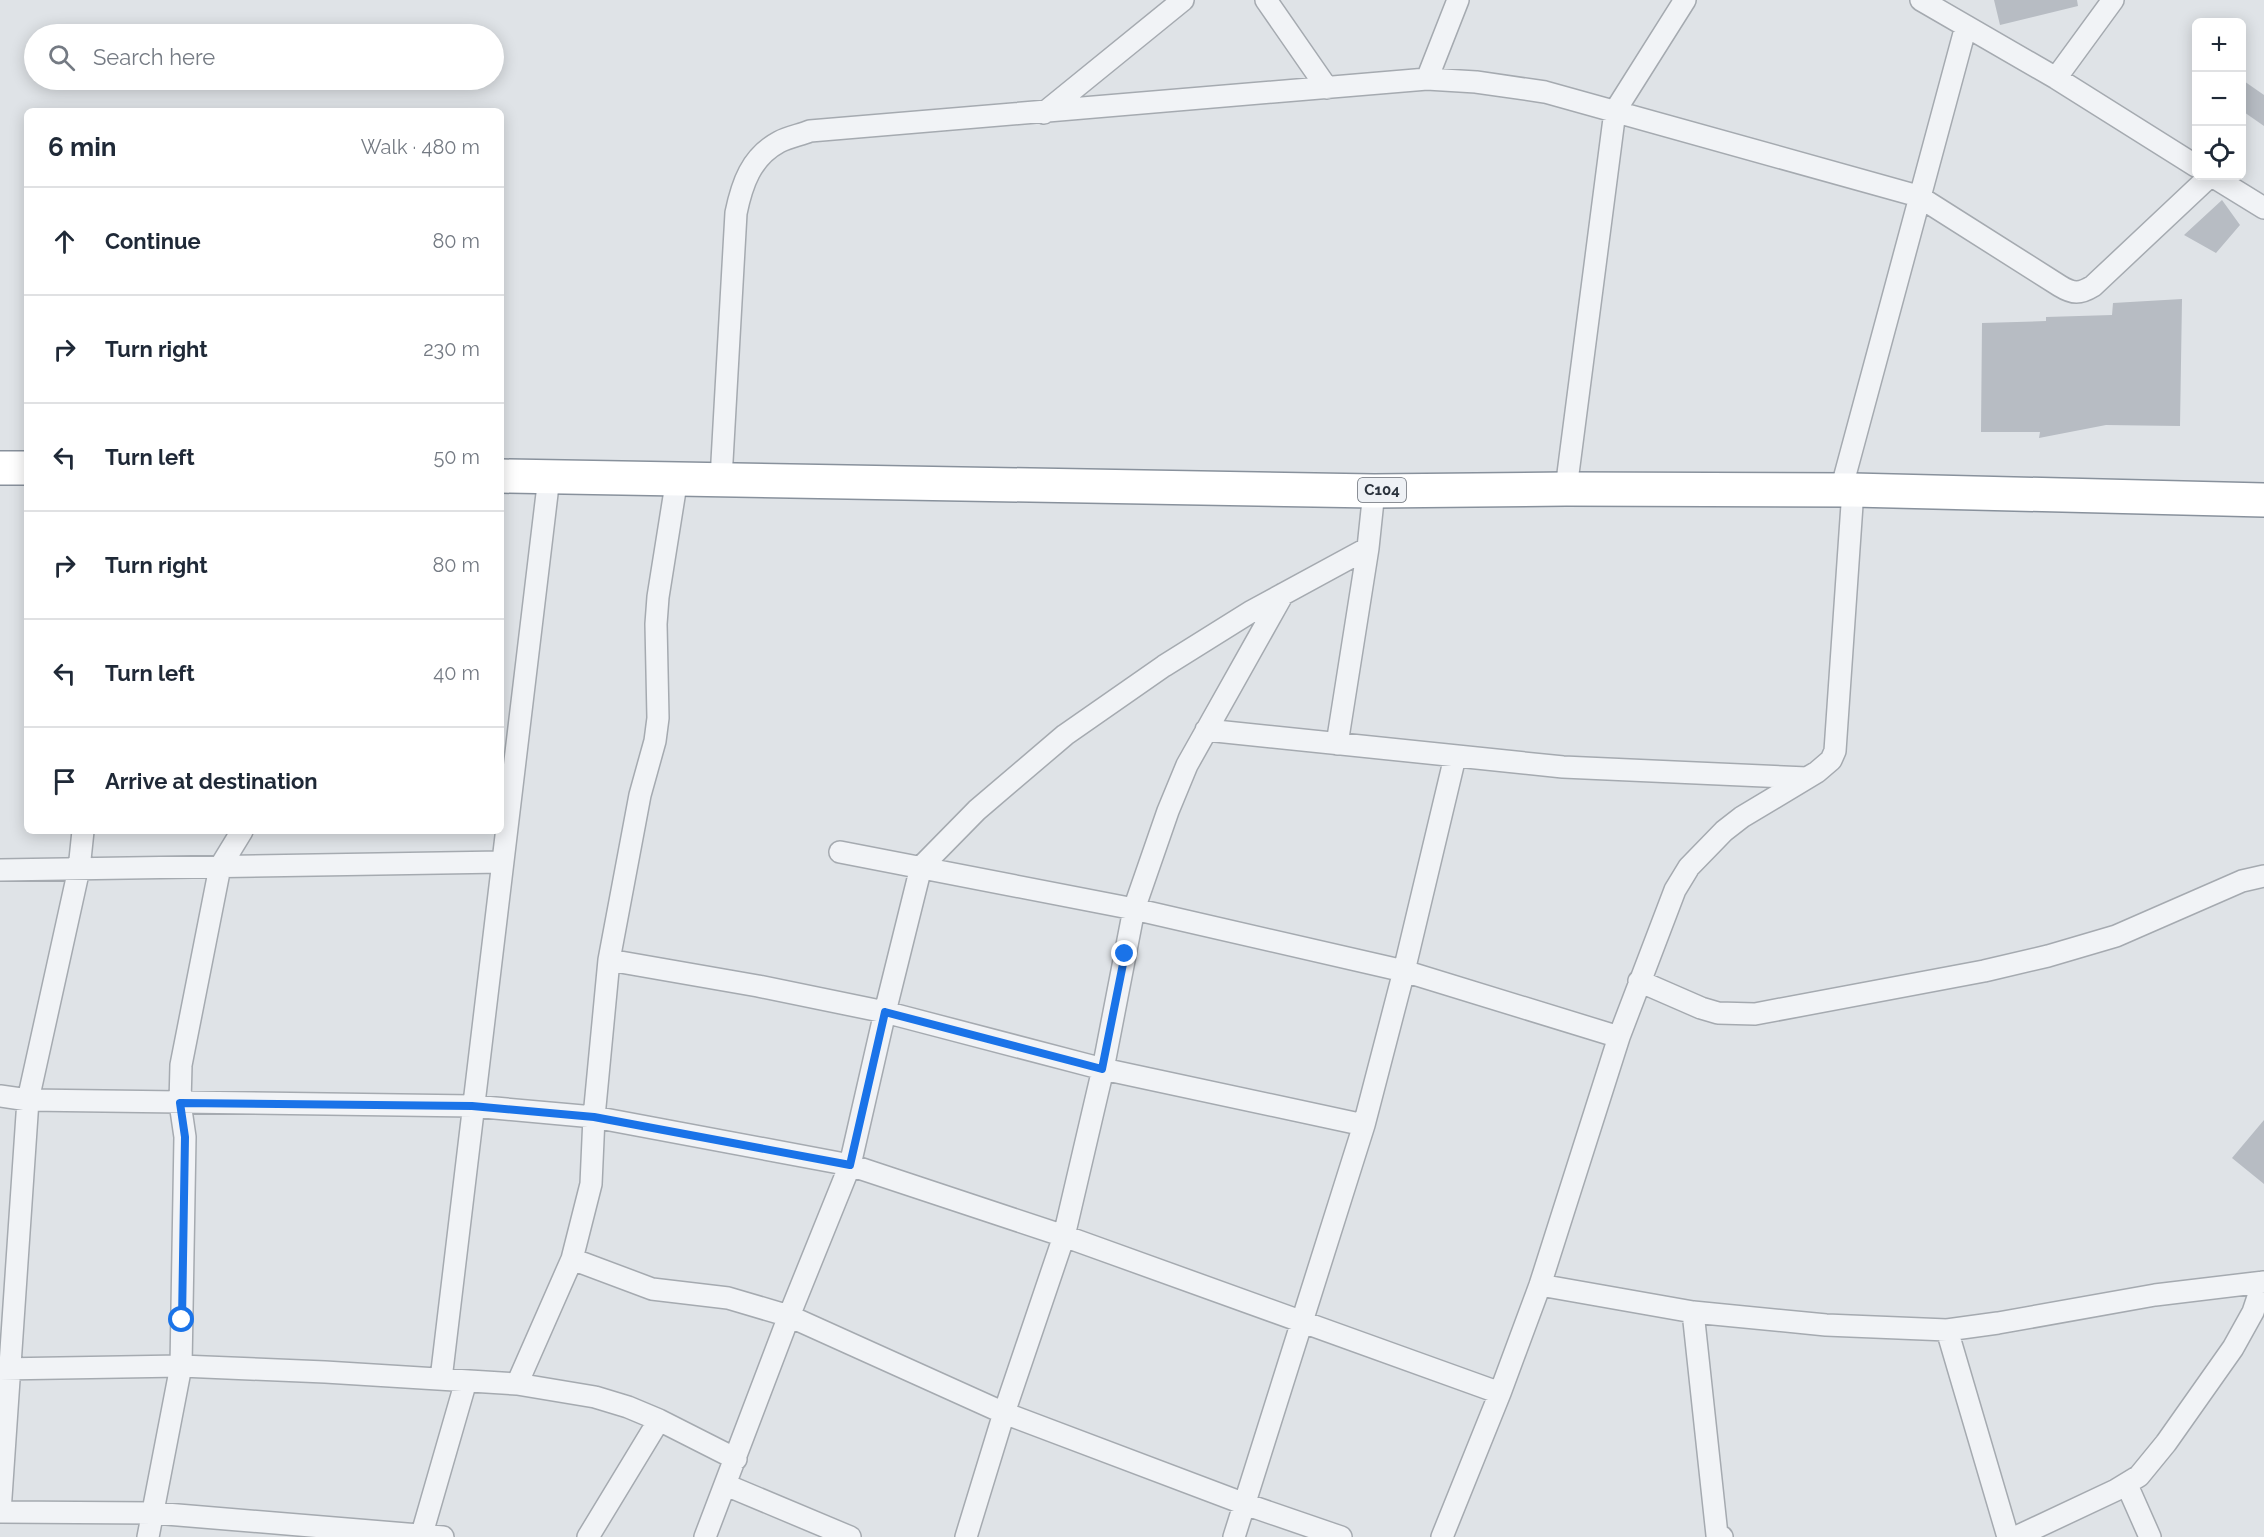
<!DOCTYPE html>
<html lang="en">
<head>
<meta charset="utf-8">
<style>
	:root { --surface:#fff; --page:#f6f6f7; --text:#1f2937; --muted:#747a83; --line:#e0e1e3 }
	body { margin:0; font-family:Raleway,sans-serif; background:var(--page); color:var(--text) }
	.controls { position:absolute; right:18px; top:18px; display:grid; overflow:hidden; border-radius:9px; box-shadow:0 3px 15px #0003 }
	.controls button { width:54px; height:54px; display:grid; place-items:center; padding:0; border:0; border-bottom:2px solid var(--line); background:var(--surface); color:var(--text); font:30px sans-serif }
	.stop { position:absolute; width:18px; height:18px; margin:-14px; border:4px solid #1a73e8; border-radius:50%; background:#fff }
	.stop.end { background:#1a73e8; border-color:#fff; box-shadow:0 2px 6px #0008 }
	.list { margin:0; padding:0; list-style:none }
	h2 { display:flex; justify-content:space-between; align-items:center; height:78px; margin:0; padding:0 24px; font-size:26px }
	h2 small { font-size:20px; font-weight:400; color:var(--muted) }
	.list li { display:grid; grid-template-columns:39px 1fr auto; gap:18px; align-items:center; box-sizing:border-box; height:108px; padding:0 24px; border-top:2px solid var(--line) }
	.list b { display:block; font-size:22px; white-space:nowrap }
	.list em { font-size:20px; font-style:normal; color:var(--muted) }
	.icon { flex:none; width:33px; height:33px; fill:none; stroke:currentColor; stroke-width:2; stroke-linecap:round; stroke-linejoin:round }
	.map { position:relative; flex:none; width:2264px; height:1537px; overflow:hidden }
	.search { position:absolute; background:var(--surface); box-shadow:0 3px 15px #0003; left:24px; top:24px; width:480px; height:66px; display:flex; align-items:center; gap:15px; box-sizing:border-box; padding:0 21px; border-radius:33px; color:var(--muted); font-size:22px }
	.panel { position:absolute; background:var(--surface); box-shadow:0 3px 15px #0003; left:24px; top:108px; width:480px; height:726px; border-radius:9px }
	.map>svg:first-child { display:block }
	.building { fill:#b7bcc3 }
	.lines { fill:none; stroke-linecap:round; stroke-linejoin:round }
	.minor-casing { stroke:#a5aab0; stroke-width:24 }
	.trunk-casing { stroke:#88919c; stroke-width:36 }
	.minor { stroke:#f1f3f6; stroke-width:21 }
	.trunk { stroke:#fff; stroke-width:33 }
	.route { stroke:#1a73e8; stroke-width:8 }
	.labels { text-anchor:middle; stroke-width:4.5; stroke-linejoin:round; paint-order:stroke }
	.shield { fill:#eef1f5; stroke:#656b74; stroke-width:1.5 }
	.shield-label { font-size:15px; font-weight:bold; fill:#2a323c }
</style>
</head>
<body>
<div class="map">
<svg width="2264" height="1537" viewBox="0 0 2264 1537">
	<rect width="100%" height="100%" fill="#dfe3e7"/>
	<path class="building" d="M1994,0h83l1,6 -78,19z
		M2241,79l23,16v31l-23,-16z
		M2222,200l18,25 -24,28 -32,-18z
		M2182,299l-2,127 -74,-1 -67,13 1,-6h-59l1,-109 64,-2v-4l66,-2 1,-12z
		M2264,1120v64l-32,-26z"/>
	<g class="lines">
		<defs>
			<path id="minor" d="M1266,0l61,88
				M1921,0l135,78 140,88
				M2056,78l57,-78
				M1427,79l49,3 69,10 373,104 142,90c13,8 20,8 33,0l117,-110
				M1044,113l139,-113
				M2212,176l52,32
				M721,479l15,-266c6,-29 15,-56 43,-71 9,-5 21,-7 31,-11l617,-52 31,-79
				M1566,489l49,-378 70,-111
				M1841,490l125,-464
				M1206,730l357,37 244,11
				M1337,744l31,-196 6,-57
				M840,852l294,57 270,62 215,66
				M0,870l502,-8
				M609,960l149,26 127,26 218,57 261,56
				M1639,981l62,27 17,5 37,1 229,-43 64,-15 68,-20 126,-55 22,-5
				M0,1096l28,4 445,6 121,11 256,48 214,71 436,157
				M572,1259l80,30 76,9 61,18 215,97 241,91 96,33
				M1540,1285l153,27 133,13 121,5 51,-7 157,-28 109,-13
				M1693,1312l24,223 5,2
				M1947,1330l61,207
				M0,1369l181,-3 144,6 192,12 78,13 33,10 31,13 77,39
				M441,1379l108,-902
				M517,1384l55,-125 19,-75 3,-67 15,-157 31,-165 15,-54 3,-23 -2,-94 2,-27 19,-119
				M726,1485l124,52
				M2127,1485l23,52
				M0,1512l28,-412 51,-231 4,-38
				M0,1512l154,1 289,24
				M148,1537l33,-171 4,-229 -5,-34 1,-38 39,-198 22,-36
				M421,1537l45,-156
				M588,1537l71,-117
				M705,1537l84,-221 61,-151 35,-153 36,-145 56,-57 88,-75 99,-69 88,-55 116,-63
				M966,1537l38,-124 60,-177 39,-167 31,-160 34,-98 19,-46 96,-171
				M1234,1537l130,-412 40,-154 51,-214
				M1442,1537l58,-144 40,-108 79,-248 56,-147 14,-23 35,-36 18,-14 75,-45 14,-12 4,-9 18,-261
				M2016,1537l100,-47 23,-14 27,-33 67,-95 20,-36 10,-30"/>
			<path id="trunk" d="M0,468h27
				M501,476l873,15 192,-2 287,1 411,10"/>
		</defs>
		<use href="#minor" class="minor-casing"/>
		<use href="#trunk" class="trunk-casing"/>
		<use href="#minor" class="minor"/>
		<use href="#trunk" class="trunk"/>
	</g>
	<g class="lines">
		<path class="route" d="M182,1320l3,-183 -5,-34 292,3 122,11 256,48 35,-153 217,57 23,-115"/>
	</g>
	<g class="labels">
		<rect class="shield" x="1358" y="478" width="48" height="24" rx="4.5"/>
		<g class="shield-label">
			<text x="1382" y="495">C104</text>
		</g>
	</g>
</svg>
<div class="controls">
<button>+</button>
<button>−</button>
<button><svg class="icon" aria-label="locate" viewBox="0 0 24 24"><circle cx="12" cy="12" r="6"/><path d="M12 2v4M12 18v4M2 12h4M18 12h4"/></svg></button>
</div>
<div class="stop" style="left:182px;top:1320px"></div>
<div class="stop end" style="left:1125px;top:954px"></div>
<div class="search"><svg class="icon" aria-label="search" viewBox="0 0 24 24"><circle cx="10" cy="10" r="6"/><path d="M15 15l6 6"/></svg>Search here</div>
<section class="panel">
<h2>6 min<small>Walk · 480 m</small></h2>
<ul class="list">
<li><svg class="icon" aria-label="ahead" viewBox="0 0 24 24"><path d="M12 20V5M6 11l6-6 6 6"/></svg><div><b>Continue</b></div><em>80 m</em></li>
<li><svg class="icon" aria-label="right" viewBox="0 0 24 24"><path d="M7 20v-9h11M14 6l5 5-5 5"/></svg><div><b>Turn right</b></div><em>230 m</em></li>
<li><svg class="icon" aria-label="left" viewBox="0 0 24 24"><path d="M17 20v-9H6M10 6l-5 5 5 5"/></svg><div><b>Turn left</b></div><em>50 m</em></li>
<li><svg class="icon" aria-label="right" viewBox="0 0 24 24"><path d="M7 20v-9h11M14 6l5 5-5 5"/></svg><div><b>Turn right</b></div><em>80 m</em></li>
<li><svg class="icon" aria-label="left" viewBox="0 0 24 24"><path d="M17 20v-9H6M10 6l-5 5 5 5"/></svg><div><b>Turn left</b></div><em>40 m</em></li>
<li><svg class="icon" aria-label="arrive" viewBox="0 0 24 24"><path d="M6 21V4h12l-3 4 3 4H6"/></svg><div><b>Arrive at destination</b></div></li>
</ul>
</section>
</div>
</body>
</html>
